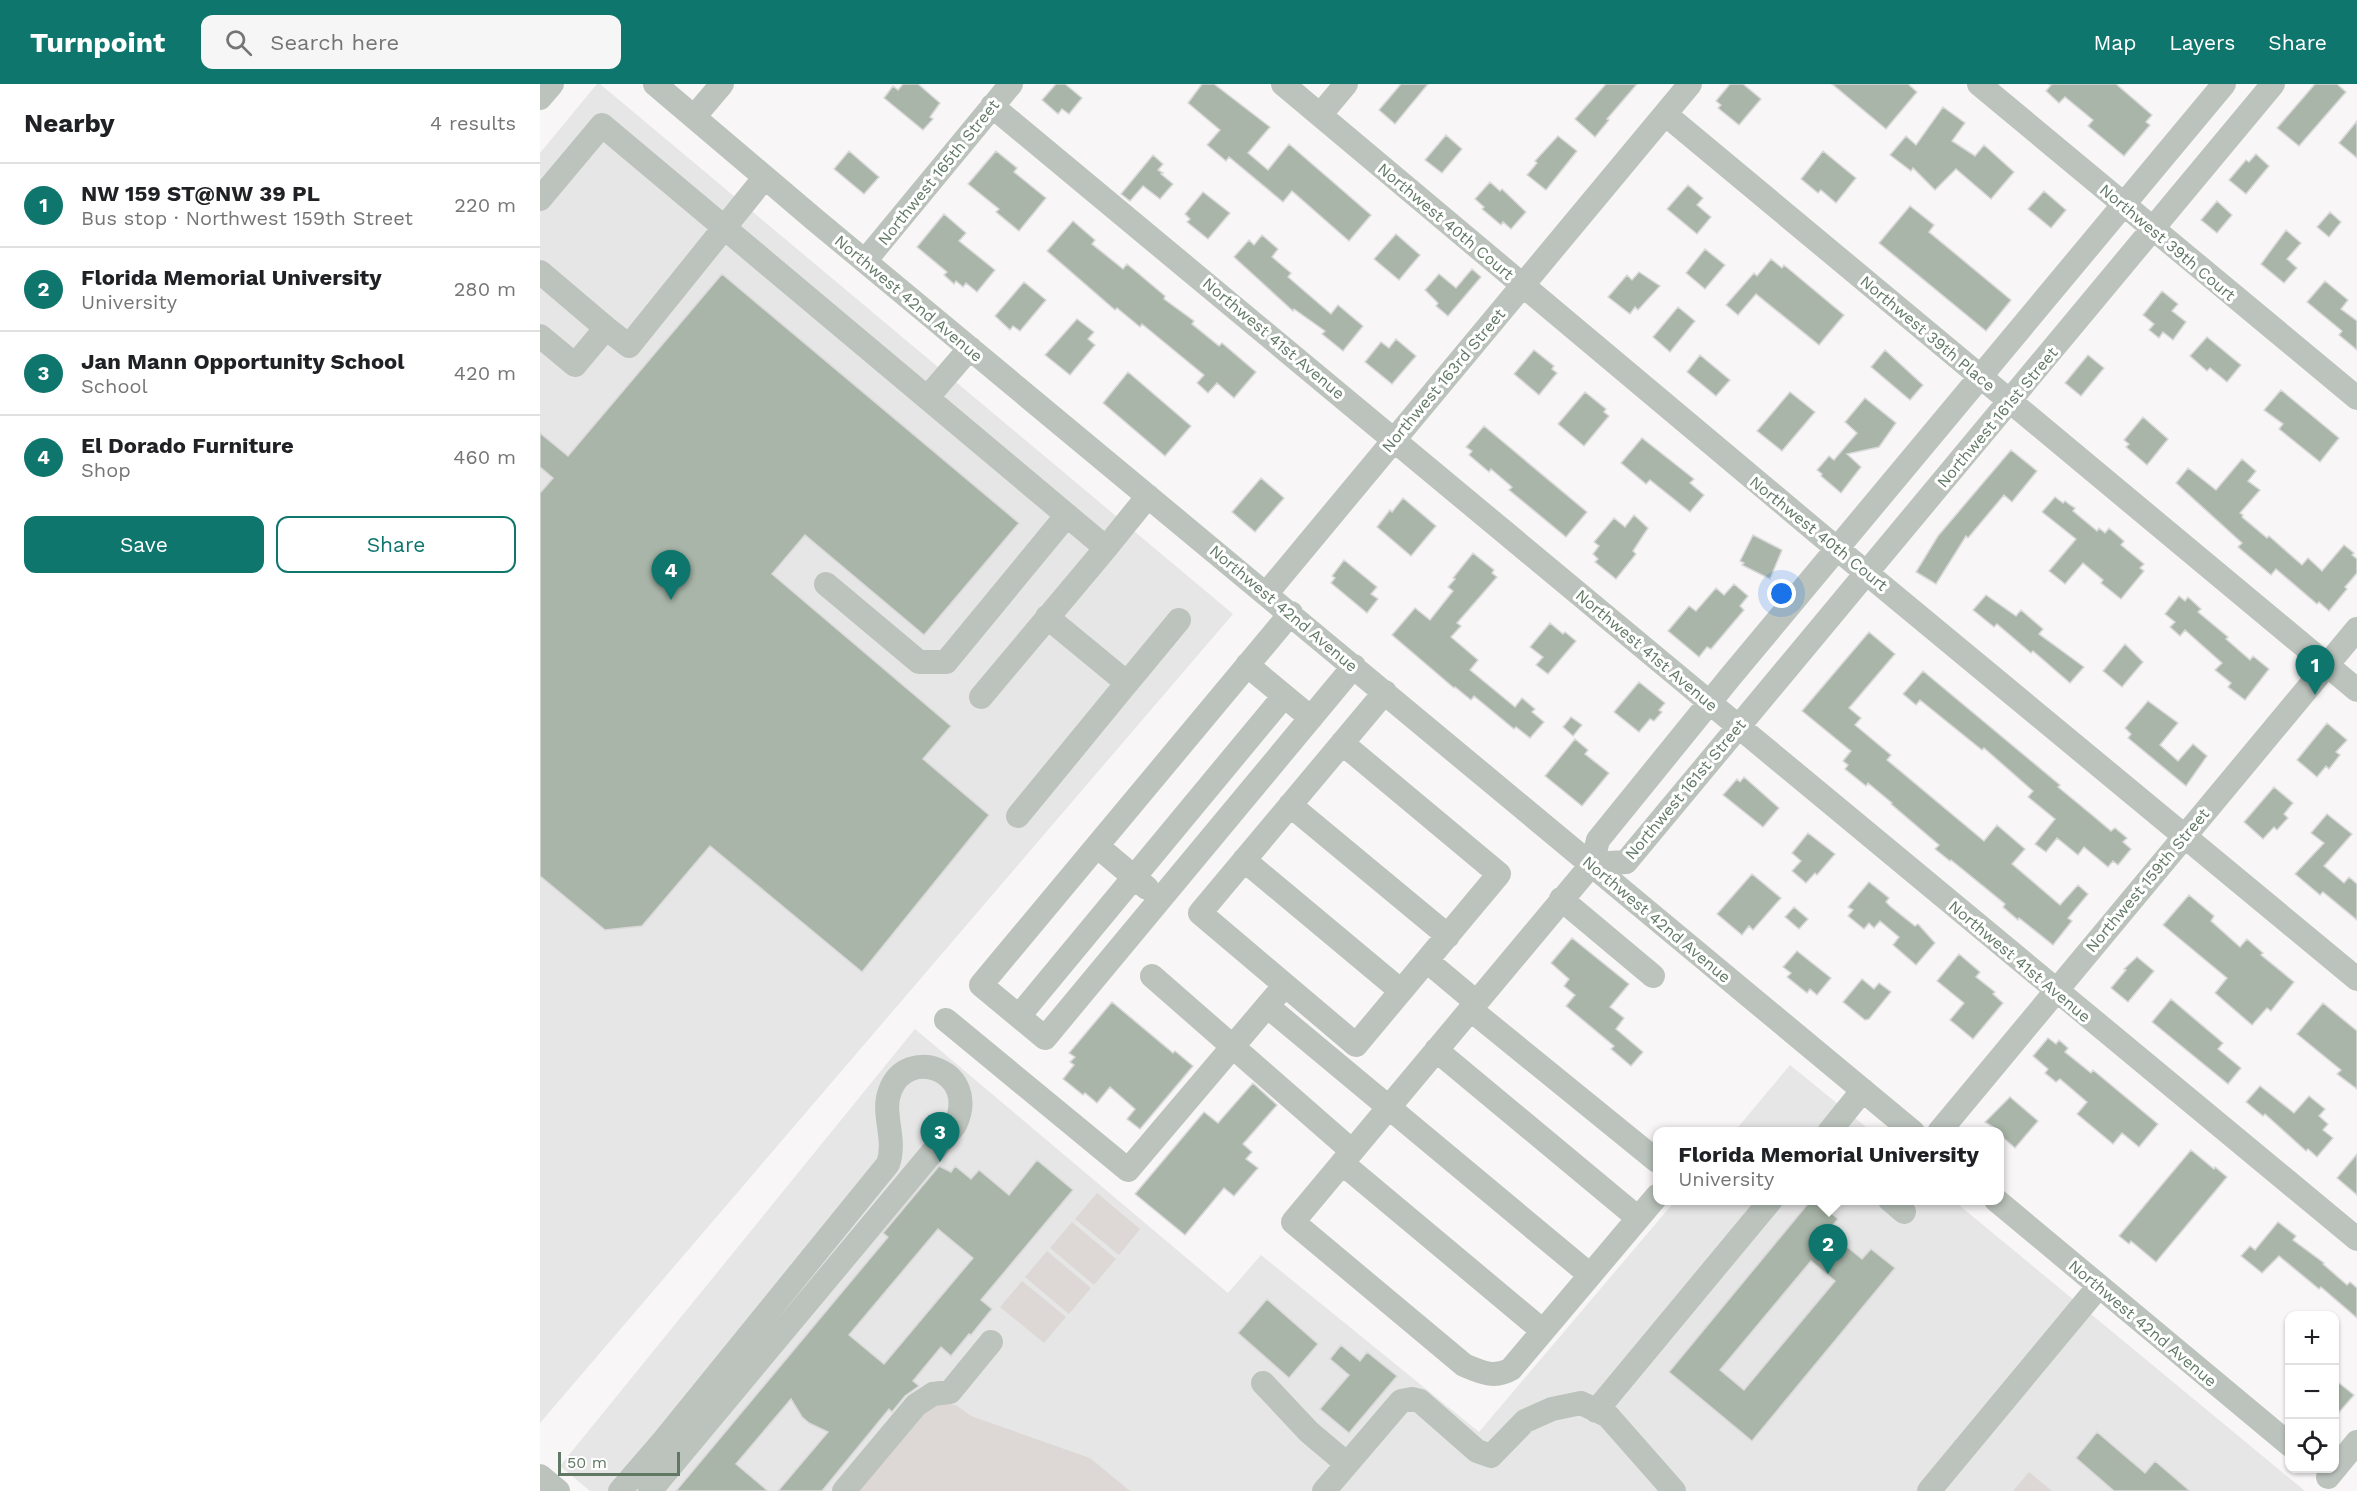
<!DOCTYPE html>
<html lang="en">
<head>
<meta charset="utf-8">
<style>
	:root { --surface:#fff; --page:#f6f6f6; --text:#202124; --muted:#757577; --line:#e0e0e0; --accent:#0f766e }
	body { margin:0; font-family:"Work Sans",sans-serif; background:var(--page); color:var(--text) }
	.controls { position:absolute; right:18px; bottom:18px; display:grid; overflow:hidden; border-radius:12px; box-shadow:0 2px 4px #0004 }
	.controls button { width:54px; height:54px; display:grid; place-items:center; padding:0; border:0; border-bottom:2px solid var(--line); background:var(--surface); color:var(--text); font:30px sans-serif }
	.scale { position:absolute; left:18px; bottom:15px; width:122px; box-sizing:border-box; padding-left:6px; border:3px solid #617864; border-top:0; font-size:16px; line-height:21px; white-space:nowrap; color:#617864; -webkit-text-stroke:4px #fff; paint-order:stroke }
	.you { position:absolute; left:1242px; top:510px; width:21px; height:21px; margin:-15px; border:4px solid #fff; border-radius:50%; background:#1a73e8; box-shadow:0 0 0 9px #1a73e833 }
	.badge { display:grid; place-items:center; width:39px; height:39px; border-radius:50%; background:var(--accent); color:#fff; font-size:20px; font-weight:700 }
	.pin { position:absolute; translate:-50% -50px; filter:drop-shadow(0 2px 3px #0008) }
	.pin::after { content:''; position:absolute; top:32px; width:21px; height:18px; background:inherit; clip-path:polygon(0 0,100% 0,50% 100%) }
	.popup { position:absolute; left:1113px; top:1043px; width:351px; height:78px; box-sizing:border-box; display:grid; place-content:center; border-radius:12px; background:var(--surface); filter:drop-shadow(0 2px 4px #0005); font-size:20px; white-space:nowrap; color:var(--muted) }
	.popup b { font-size:22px; color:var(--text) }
	.popup::after { content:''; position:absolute; left:50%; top:100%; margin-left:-12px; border:12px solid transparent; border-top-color:var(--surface) }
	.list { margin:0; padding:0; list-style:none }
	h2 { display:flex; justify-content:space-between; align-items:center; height:78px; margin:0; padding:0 24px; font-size:26px }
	h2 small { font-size:20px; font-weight:400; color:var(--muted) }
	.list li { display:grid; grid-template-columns:39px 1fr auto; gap:18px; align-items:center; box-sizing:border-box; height:84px; padding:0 24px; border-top:2px solid var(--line) }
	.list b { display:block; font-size:22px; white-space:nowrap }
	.list p { margin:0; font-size:20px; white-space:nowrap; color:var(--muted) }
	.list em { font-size:20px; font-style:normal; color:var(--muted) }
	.actions { display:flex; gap:12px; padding:18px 24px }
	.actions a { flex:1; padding:14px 0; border:2px solid var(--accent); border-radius:12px; text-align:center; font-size:21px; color:var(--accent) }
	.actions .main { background:var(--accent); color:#fff }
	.icon { flex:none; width:33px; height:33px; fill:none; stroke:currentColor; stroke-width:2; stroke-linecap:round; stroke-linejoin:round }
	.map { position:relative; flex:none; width:1817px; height:1407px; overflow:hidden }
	header { display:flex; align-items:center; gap:36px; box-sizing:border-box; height:84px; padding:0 30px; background:var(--accent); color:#fff }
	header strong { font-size:28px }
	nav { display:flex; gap:33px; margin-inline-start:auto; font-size:21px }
	.search { width:420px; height:54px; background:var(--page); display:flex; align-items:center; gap:15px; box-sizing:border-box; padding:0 21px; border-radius:12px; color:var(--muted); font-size:22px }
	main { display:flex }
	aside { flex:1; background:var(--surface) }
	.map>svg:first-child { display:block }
	.built { fill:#e6e6e6 }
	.green { fill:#ddd8d6 }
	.building { fill:#a8b5a8; stroke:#dad9d9; stroke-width:1.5; fill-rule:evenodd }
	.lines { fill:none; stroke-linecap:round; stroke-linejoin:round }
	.minor { stroke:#bbc3bc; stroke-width:24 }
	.labels { text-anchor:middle; stroke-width:6; stroke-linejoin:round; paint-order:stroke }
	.street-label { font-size:16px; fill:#617864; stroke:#fff }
</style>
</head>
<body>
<header>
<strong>Turnpoint</strong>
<div class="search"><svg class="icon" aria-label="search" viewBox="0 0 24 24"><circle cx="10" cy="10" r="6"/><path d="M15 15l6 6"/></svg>Search here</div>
<nav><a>Map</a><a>Layers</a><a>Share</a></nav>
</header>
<main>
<aside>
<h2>Nearby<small>4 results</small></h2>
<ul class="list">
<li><span class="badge">1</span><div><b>NW 159 ST@NW 39 PL</b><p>Bus stop · Northwest 159th Street</p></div><em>220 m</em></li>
<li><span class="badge">2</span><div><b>Florida Memorial University</b><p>University</p></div><em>280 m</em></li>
<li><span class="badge">3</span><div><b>Jan Mann Opportunity School</b><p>School</p></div><em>420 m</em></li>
<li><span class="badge">4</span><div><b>El Dorado Furniture</b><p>Shop</p></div><em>460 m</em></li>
</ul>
<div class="actions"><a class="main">Save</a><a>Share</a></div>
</aside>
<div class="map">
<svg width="1817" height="1407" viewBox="0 0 1817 1407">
	<rect width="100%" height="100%" fill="#f8f6f7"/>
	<path class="built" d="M57,0h3l633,530 -693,809v-1270z
		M375,945l313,264 33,-38 218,177 196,-231h279l351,290h-1715l-30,-25z
		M1250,981l81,66 -137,1z"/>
	<path class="green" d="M557,1109l43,36 -21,26 -44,-36z
		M532,1138l44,37 -22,26 -44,-37z
		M507,1167l44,37 -22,26 -44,-37z
		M482,1197l44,36 -22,26 -44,-36z
		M401,1319l15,2 15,11 119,42 40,33h-278l64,-77z
		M1489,1388l23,19h-39z"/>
	<path class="building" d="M363,0h15l22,19 -10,14 3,2 -10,11 -39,-32 9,-12 5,4z
		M516,0h9l17,14 -13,16 -7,-5 -4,5 -16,-14z
		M662,0h12l56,43 -22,26 20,17 21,-26 82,71 -22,26 -57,-50 -9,11 -54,-45 -3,4 -19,-16 13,-15 -32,-27z
		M861,0h27l-33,40 -16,-14z
		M1066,0h31l-30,35 2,1 -14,17 -20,-18z
		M1190,0h13l18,15 -22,26 -21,-17 3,-3 -5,-4z
		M1292,0h76l9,8 -31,37z
		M1509,0h67l36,31 -6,7 4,3 -26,31 -36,-30 5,-6 -28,-23 -6,6 -13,-12 5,-6z
		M1775,0h22l9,8 -47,54 -22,-18z
		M1403,23l22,16 -13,18 23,15 9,-11 30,27 -23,27 -35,-30 -21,21 -22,-22 -2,3 -21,-16 16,-19 10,9z
		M1817,37v37l-18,-15z
		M906,51l16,14 -20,24 -17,-13z
		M1018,52l19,15 -31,39 -19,-15 10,-12 -2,-2z
		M309,67l30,26 -15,17 -30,-25z
		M456,67l21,17 -3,4 32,26 -27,33 -23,-19 3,-3 -31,-25z
		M1283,67l33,27 -20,25 -15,-13 -3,3 -17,-14z
		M1716,70l13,12 -23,28 -17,-14 17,-20 3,2z
		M613,71l10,9 -5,6 5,3 -2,1 12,10 -13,15 -17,-13 -13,15 -9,-7z
		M950,98l10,9 2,-2 24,23 -15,17 -8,-7 -2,3 -19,-16 2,-2 -9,-8z
		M1148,101l15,13 -6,7 14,12 -14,17 -30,-25z
		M1504,107l22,19 -15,18 -23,-19z
		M663,108l27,21 -22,26 -21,-17 3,-3 -5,-5z
		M1677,117l15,14 -15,18 -16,-13z
		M1370,122l24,19 -5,7 82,68 -25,31 -107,-88z
		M1790,128l11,10 -12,15 -12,-10z
		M404,130l22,19 -7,8 36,29 -18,22 -11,-9 -3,4 -7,-6 -2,3 -10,-9 3,-3 -30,-25z
		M533,137l22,19 -3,4 31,25 4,-5 38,32 -1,3 30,22 -2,3 27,22 3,-3 34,29 -22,26 -17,-15 -9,10 -11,-10 7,-8 -62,-51 -2,3 -23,-19 -2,2 -68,-59z
		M1746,146l15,13 -14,16 10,9 -13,15 -23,-19z
		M856,150l24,21 -21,25 -25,-21z
		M722,151l16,14 -6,8 19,16 -3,4 43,37 7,-9 25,21 -20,25 -21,-17 3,-3 -31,-22 -1,2 -59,-54 15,-17 5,5z
		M1165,165l20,16 -20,24 -19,-16z
		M1231,175l11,9 2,-3 60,50 -25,30 -63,-51 -18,21 -12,-10 28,-32 3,3z
		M932,185l9,8 -33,39 -12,-10 2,-3 -13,-13 14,-16 17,14z
		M1099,188l21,14 -22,24 -3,-3 -5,7 -22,-17 19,-22 5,5z
		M182,190l297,249 -95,112 -119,-100 -33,39 179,152 -28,33 66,56 -127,157 -152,-126 -68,80 -37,4 -65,-54v-383l13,-15 -13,-11v-34l28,23z
		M1785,197l23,19 -7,9 16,12v29l-18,-15 3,-4 -35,-29z
		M484,198l22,18 -26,31 -7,-5 -3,4 -15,-14z
		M1622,207l16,13 -6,7 14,11 -13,18 -10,-8 -4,6 -10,-8 5,-6 -11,-9z
		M1138,223l17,14 -25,31 -17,-15z
		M537,235l17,13 -6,7 7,6 -25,30 -25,-20z
		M1667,253l34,28 -14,17 -17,-14 -3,3 -17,-15z
		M856,255l20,17 -24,28 -27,-22 16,-20 8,6z
		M994,266l20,16 -2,3 5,4 -18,22 -25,-21z
		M1345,266l38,35 -13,15 -39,-33z
		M1160,271l30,25 -14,16 -29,-24z
		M1548,271l16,13 -23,28 -16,-13z
		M588,288l63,54 -26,30 -62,-53z
		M1741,306l58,48 -19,24 -41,-33 4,-5 -19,-14z
		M1045,308l21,17 -2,3 5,4 -25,30 -26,-22z
		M1250,308l25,20 -33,39 -25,-20z
		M1325,314l31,25 -17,24 -32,7 14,13 -20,26 -20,-17 1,-2 -5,-4 12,-14 5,4 23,-27 -12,-11z
		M1603,333l25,22 -21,26 -21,-18 3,-3 -5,-4z
		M944,342l103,86 -21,25 -57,-47 3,-3 -21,-18 -2,3 -20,-17 3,-4 -6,-4z
		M1102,354l52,41 -4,4 14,12 -14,17 -40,-32 -4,4 -25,-21z
		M1471,366l26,21 -25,31 -8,-7 -36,43 -2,-2 -30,48 -20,-12 22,-36z
		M1702,375l14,12 -8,10 12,9 -20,23 3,2 -1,2 25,21 2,-2 33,29 6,-7 14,13 22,-26 10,8 -2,2 5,4v14l-12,14 2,2 -18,22 -10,-9 -2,2 -41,-35 -5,6 -33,-28 4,-4 -66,-60 12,-15 28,22z
		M721,394l23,20 -29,34 -23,-20z
		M1515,413l8,6 2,-2 5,4 5,3 -2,3 24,20 2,-3 6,5 4,-5 15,13 -3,4 23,19 -4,4 4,3 -23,28 -20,-16 2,-3 -20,-17 -18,21 -16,-13 27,-32 -34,-27z
		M863,414l33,28 -25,30 -34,-29 13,-17 2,2z
		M1094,431l14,13 -15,23 3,3 -20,25 -21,-17 3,-3 -5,-5 6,-8 -5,-4 20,-24 11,9z
		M1213,451l29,15 -12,29 -28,-14 2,-2 -4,-2z
		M933,469l21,17 -2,3 5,4 -40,46 4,3 -10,11 27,23 -8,10 45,37 7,-9 13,11 -3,3 12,10 -14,16 -14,-11 -2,2 -40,-33 -3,4 -16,-13 -1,1 -62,-53 23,-27 15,12 23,-29 -5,-4 7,-8 -2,-1z
		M804,476l33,27 -6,7 7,5 -11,14 -36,-30 4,-5 -3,-2z
		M1194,500l14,12 -8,10 4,4 -33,39 -4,-2 -8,10 -31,-26 21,-25 7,5 20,-23 8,7z
		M1446,511l30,21 5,-6 22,19 -4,5 45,33 -14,16 -37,-32 -2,2 -34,-29 -3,3 -21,-17z
		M1639,512l6,5 3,-4 13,12 -3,3 30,25 -2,2 24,21 3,-4 16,13 -24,31 -17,-13 3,-4 -16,-13 7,-7 -37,-33 -5,6 -10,-9 5,-5 -10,-8z
		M1010,539l13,11 2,-2 11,9 -28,33 -12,-9 7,-8 -13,-10z
		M1329,548l26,22 -46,54 12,10 -6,7 36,30 -4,5 97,81 13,-16 28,24 -13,15 48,41 18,-20 10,9 -20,24 4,3 -19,24 -34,-27 -1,2 -15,-13 2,-3 -54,-44 -1,1 -15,-12 4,-4 -48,-41 1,-1 -24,-20 -2,3 -21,-17 3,-4 -5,-4 8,-10 -49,-40z
		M1585,560l18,18 -21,25 -19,-16z
		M1383,587l137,114 -2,2 34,28 19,16 4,-3 12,10 -4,4 8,7 -13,16 -5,-4 -5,6 -24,-20 -6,8 -21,-17 -11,14 -11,-8 20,-25 -27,-22 5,-6 -49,-43 -2,2 -62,-50 -4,5 -13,-11z
		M1099,598l26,21 -6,7 3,2 -8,9 -4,-2 -11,13 -25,-20z
		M1608,617l30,22 -18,22 18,16 15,-17 14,12 -21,30 -58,-48 3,-4 -6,-6z
		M1031,633l11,8 -9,11 -10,-9z
		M1787,639l20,17 -11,12 4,3 -11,14 -3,-3 -9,11 -20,-17z
		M1035,655l13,11 -3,4 24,19 -27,33 -37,-30z
		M1204,693l35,31 -16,19 -40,-32 14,-16 3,3z
		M1734,703l19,16 -9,11 4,4 -11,12 -3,-3 -11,12 -19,-17z
		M1787,730l25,20 -28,32 20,17 5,-6 8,7v36l-34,-28 -3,3 -25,-21 29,-31 -13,-10z
		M1268,749l27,21 -18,21 -2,-2 -9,10 -14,-12 9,-10 -9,-8z
		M1212,790l29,24 -28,32 -4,-4 -7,9 -25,-21z
		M1329,798l20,16 -3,4 5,5 24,19 3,-2 17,19 -19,22 -23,-20 6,-8 -19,-16 -6,7 -5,-5 -5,6 -16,-13 5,-6 -5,-3z
		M1649,811l25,21 -3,5 29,26 7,-8 16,14 -2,2 33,27 -23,29 -4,-3 -15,17 -37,-32 12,-15 -64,-53z
		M1254,823l14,12 -9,10 -14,-12z
		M1032,854l57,46 -19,23 14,11 -8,11 27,23 -12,14 -20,-17 3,-3 -48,-40 9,-11 -11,-9 5,-7 -18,-16z
		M1257,867l34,27 -14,17 -7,-6 -3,4 -20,-16 4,-4 -8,-6z
		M1419,870l21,18 -4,5 19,15 -2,2 10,9 -30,36 -23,-19 14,-17 -27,-22z
		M1597,873l17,14 -26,31 -17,-14 15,-18 -2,-1z
		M1322,895l12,10 5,-6 12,9 -22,27 -4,1 -22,-18z
		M1631,915l52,44 -5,6 23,19 -13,16 -76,-62z
		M572,918l61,51 2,-2 18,15 -53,63 -13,-10 8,-10 -25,-22 -13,16 -12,-10 -2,2 -20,-16 11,-14 -4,-3 5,-5 -6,-4z
		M1783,919l34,28v58l-20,-15 4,-4 -44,-36z
		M1508,954l8,6 3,-4 9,8 -3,4 26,21 2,-3 65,54 -19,23 -17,-14 -9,11 -36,-30 10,-12 -27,-23 -4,3 -11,-9 3,-4 -15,-13z
		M713,999l24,22 -34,39 9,8 -6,7 12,9 -24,28 -10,-8 -39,47 -50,-41 69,-82 14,11z
		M1720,1002l34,27 15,-17 16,13 -6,7 9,8 -5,6 10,8 -16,19 -9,-8 -2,2 -41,-37 -2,2 -17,-14z
		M1470,1013l28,24 -23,27 -16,-14v-3l-14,-9z
		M1651,1066l23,19 1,-2 12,10 -71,85 -25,-21 -2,3 -10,-8z
		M1817,1070v41l-20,-17z
		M497,1076l36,30 -92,110 11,9 -21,26 -2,-1 -18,22 -10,-9 -28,34 6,5 -14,10 -13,16 -3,-3 -67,82h-44l50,-59 -19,-9 -7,-6 -11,-18 -55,65 32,27h-92l212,-254 -5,-4 56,-67 12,6 4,-6 16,13 8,-9 30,25zM398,1145l35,29 -89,106 -35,-29z
		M1271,1116h5l22,19 -10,12 34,28 9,-10 24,19 -143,173 -83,-69zM1271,1177l24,20 -91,109 -24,-20z
		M1738,1138l18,14 -3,4 31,23 -1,1 24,21 3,-3 7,6v30l-36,-31 -2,2 -40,-33 -17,17 -21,-17 9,-10 5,4z
		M727,1215l51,45 -29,34 -51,-45z
		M801,1261l19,16 7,-9 30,24 -48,57 -29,-24 29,-34 -19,-16z
		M1794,1295l20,16 -20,23z
		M1557,1348l48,41 10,-12 35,30h-76l-38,-33z"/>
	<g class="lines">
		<path class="minor" d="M115,0l159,135 1099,913
			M743,0l540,453 534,442
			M1439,0l378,314
			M0,14l12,-14
			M452,22c456,376 908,758 1365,1133
			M1125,30l692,576
			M780,31l26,-31
			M154,33l28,-33
			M0,115l62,-74 504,423 -125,149
			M325,177l146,-177
			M0,188l66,56 -31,37 -35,-29
			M66,244l23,18 136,-169
			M387,314l43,-50
			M566,464l42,-52
			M286,500l93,78h27l121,-147
			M726,510l424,-510
			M751,529l-310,372 64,53 309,-372
			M507,533l80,66 52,-63
			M707,581l64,53
			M802,659l157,131 -143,171 -156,-132 185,-221
			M750,721l158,131
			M478,732l109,-133
			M557,762l50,42
			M704,776l157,131
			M1052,780l34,-2 647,-778
			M1021,815l92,77
			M887,877l49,41
			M612,892l200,175
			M727,922l323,269
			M930,925l187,152
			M479,932l265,-320
			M406,936l182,150 157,-185
			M896,966l202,168
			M1289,1048l34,-42
			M1399,1048l418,-503
			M802,1079l201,168
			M1117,1112l-146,173c-17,10 -30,3 -47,-4l-171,-143 299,-358 6,-24 133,-164 493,-592
			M1350,1116l14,12
			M1456,1116l294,245
			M723,1299l46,49 38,32
			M1056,1327l175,-211
			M0,1392l18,15
			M1788,1393l29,-35
			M80,1407l44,-51 224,-276c9,-25 -7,-51 2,-73 17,-47 91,-20 65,34l-305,366
			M304,1407l72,-86 17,-11 17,-2 41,-50
			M784,1407l77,-90 11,-2 8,2 57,50 14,5 34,-35 27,-12 29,-6 27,13 66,75
			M1389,1407l170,-205"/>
	</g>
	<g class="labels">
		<g class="street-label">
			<text transform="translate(398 88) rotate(-51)" y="6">Northwest 165th Street</text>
			<text transform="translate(906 137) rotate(40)" y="6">Northwest 40th Court</text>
			<text transform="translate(1628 158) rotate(40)" y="6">Northwest 39th Court</text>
			<text transform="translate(369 214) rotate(40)" y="6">Northwest 42nd Avenue</text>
			<text transform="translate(1388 249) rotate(40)" y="6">Northwest 39th Place</text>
			<text transform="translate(734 254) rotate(40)" y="6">Northwest 41st Avenue</text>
			<text transform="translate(903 296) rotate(-50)" y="6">Northwest 163rd Street</text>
			<text transform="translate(1457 333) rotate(-50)" y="6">Northwest 161st Street</text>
			<text transform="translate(1279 449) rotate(39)" y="6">Northwest 40th Court</text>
			<text transform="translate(744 524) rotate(40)" y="6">Northwest 42nd Avenue</text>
			<text transform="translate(1107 566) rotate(40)" y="6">Northwest 41st Avenue</text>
			<text transform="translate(1145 705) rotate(-50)" y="6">Northwest 161st Street</text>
			<text transform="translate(1607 796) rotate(-50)" y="6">Northwest 159th Street</text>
			<text transform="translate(1117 835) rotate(40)" y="6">Northwest 42nd Avenue</text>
			<text transform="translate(1480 877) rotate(40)" y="6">Northwest 41st Avenue</text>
			<text transform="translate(1603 1239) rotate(40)" y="6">Northwest 42nd Avenue</text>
		</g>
	</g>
</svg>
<div class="controls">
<button>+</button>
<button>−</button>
<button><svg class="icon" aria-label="locate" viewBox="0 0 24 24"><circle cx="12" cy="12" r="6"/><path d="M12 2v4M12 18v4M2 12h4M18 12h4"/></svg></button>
</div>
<div class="scale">50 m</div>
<div class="you"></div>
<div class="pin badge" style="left:1775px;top:611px">1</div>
<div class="pin badge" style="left:1288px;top:1190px">2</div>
<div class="popup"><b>Florida Memorial University</b>University</div>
<div class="pin badge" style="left:400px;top:1078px">3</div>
<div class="pin badge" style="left:131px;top:516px">4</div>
</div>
</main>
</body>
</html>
